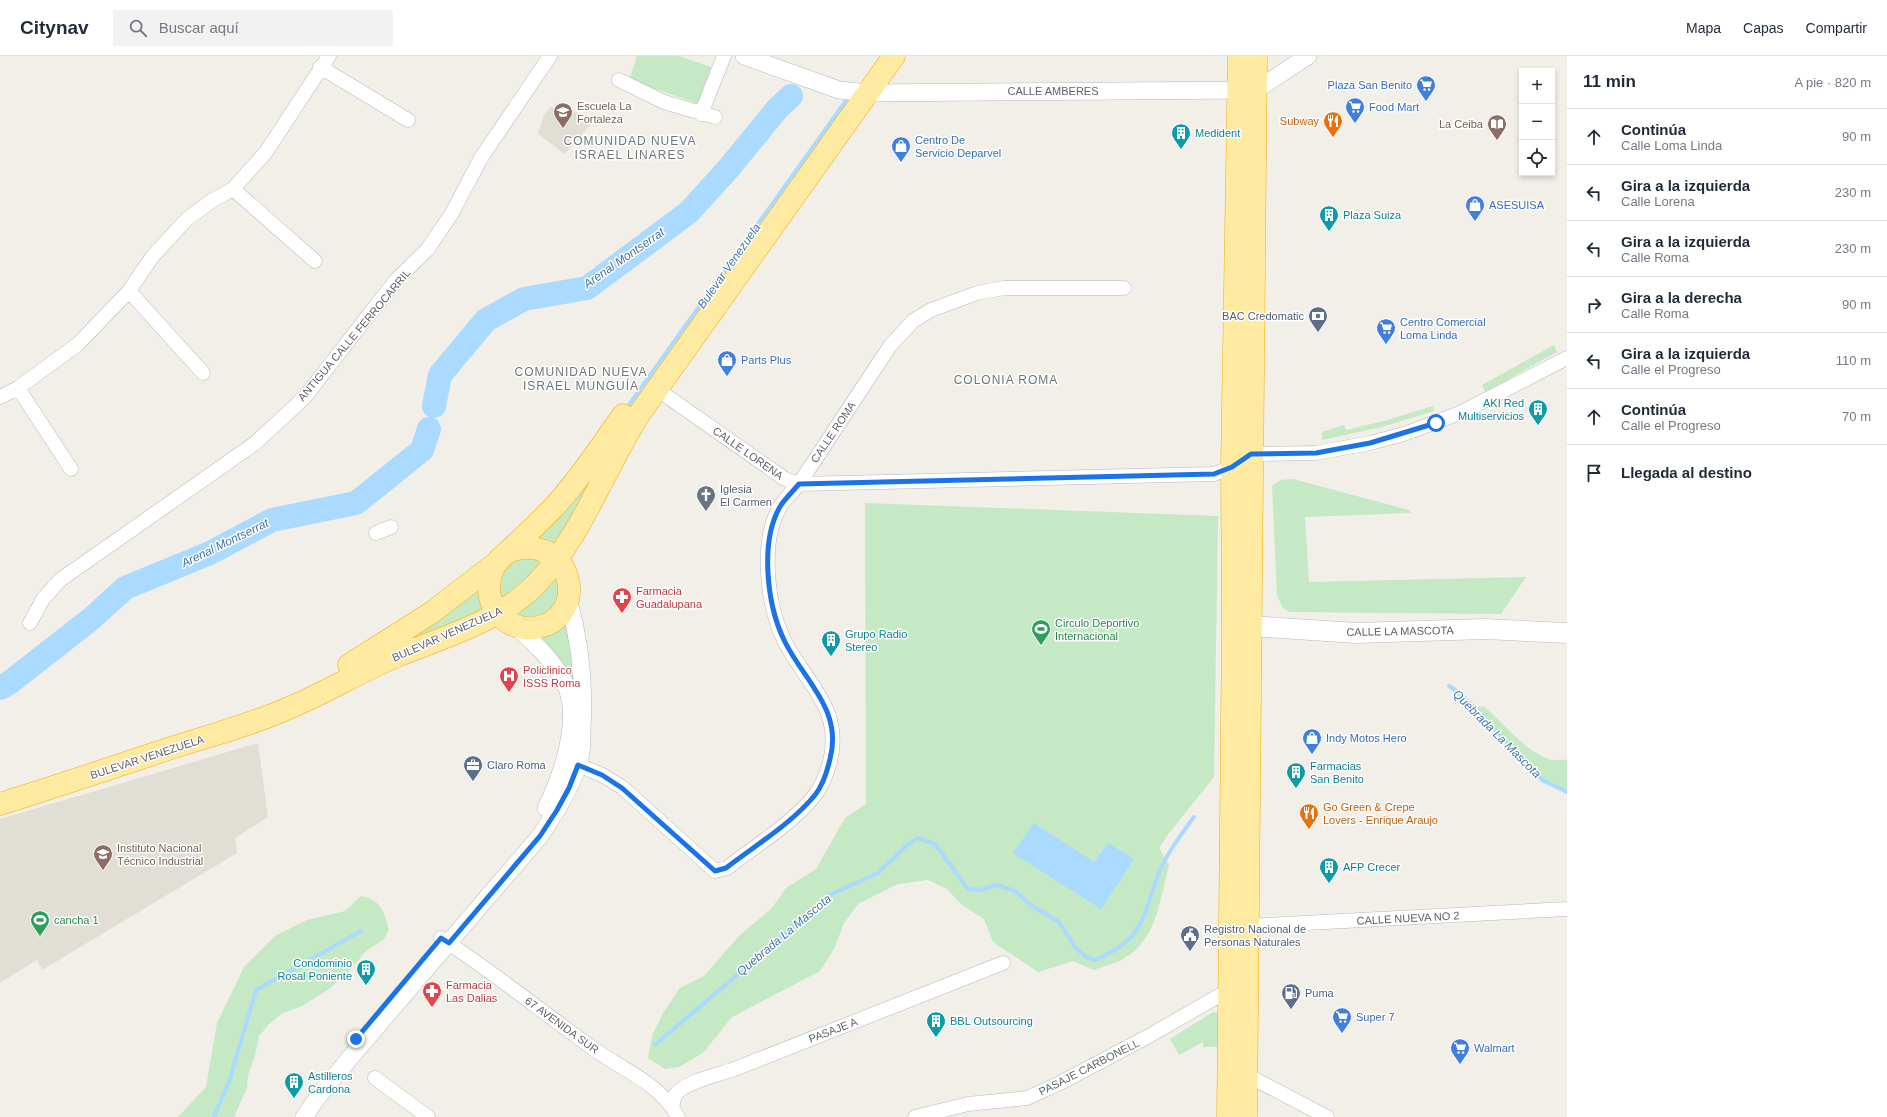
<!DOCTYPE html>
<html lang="es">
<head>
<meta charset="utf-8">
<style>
	:root { --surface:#fff; --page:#f2f2f3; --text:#1f2937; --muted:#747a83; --line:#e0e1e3 }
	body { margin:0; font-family:Arial,sans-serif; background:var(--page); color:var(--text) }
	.controls { position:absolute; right:12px; top:12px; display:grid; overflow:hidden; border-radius:0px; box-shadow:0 2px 6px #0003 }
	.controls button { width:36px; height:36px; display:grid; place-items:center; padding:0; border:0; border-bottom:1px solid var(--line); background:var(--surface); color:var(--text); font:20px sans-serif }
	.stop { position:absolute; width:12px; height:12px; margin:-9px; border:3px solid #1a73e8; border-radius:50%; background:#fff }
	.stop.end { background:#1a73e8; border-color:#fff; box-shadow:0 1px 4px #0008 }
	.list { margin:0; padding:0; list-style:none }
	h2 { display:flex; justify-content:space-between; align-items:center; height:52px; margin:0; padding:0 16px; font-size:17px }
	h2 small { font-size:13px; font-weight:400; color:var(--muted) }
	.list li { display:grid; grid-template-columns:26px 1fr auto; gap:12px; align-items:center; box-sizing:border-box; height:56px; padding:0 16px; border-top:1px solid var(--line) }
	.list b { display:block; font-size:15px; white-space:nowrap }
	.list p { margin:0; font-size:13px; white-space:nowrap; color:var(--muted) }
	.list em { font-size:13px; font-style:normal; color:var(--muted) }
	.icon { flex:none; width:22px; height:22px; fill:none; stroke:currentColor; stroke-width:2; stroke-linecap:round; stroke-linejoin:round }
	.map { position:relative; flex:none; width:1567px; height:1061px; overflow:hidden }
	header { display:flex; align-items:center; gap:24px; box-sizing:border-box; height:56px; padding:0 20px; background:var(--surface); border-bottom:1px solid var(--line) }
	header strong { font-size:19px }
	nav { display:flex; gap:22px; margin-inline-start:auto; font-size:14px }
	.search { width:280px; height:36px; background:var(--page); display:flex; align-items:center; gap:10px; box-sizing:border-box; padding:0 14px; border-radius:0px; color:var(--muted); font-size:15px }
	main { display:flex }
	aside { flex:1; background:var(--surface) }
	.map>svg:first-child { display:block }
	.education { fill:#e1ded6 }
	.green { fill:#c5e8c5 }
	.water { fill:#aadaff }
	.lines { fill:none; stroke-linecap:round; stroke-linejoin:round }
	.stream { stroke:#aadaff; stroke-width:4 }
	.river { stroke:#aadaff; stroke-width:24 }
	.minor-casing { stroke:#b5b8bc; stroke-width:15 }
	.tertiary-casing { stroke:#b5b8bc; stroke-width:18 }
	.secondary-casing { stroke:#b6babf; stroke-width:21 }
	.trunk-casing { stroke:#f9ab00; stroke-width:23 }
	.minor { stroke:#fff; stroke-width:14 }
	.tertiary { stroke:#fff; stroke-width:17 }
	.secondary { stroke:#fff; stroke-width:20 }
	.trunk { stroke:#feeaa1; stroke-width:22 }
	.route { stroke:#1a73e8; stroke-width:5 }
	.labels { text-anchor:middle; stroke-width:3; stroke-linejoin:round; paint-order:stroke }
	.shop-label { font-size:11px; fill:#366cbe; stroke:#fff; text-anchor:start }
	.street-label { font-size:11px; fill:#5f6368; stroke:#fff }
	.education-label { font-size:11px; fill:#785e54; stroke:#fff; text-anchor:start }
	.food-label { font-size:11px; fill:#c56008; stroke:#fff; text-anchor:end }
	.culture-label { font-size:11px; fill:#0d838f; stroke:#fff; text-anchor:start }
	.service-label { font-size:11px; fill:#4e5e75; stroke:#fff; text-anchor:start }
	.worship-label { font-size:11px; fill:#5b616d; stroke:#fff; text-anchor:start }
	.health-label { font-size:11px; fill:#be3a42; stroke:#fff; text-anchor:start }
	.leisure-label { font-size:11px; fill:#27864d; stroke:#fff; text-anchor:start }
	.neighbourhood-label { font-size:12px; letter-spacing:1px; fill:#70757a; stroke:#fff }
	.water-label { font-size:12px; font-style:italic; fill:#4174aa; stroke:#fff }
</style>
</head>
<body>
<header>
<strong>Citynav</strong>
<div class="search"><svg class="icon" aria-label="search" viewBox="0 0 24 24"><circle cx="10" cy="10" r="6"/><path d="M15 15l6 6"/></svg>Buscar aquí</div>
<nav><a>Mapa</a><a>Capas</a><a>Compartir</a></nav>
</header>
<main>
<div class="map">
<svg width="1567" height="1061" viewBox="0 0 1567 1061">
	<rect width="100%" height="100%" fill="#f1efe8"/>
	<path class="education" d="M561,46l31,21 -27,31 -27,-20 5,-17 7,-10 5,1z
		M258,687l10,74 -33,21 2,15 -195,117 -5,-10 -37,23v-164z"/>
	<path class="green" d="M637,0h42l32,11 -12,37 -70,-24z
		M1554,289l3,7 -72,40 -3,-7z
		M1433,350l1,5 -52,16 -60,13v-8l22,-7 2,5 38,-9z
		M606,397l-52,95 -27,-6z
		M1293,423l116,31 2,3 -106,4 4,65 217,-5 -25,37 -211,-2 -7,-4 -6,-12 -5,-110 9,-6z
		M865,447l353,13 -4,261 -45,56 -10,15 10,17c-9,34 -12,75 -46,94 -8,5 -19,7 -29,11l-21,-9 -35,11 -45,-30 -9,-23 -22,-14 -15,-16 -19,-9 -30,4 -40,20 -14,19 -10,26 -14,22 -88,46 -29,36 -24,14 -14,2 -17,-11 4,-22 11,-23 17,-25 24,-12 35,-40 32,-27 15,-21 30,-19 29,-51 21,-14z
		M518,499l25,7 -13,15 -32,24 -3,-21z
		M554,516c18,29 -8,49 -38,44l-1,-11z
		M483,521l3,32 -119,48z
		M566,559l5,17 4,54 -8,-16 -34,-39z
		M1483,650c20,16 42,45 65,53 6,2 13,0 19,1v32l-25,-12 -70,-72z
		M361,840c20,4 23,15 28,34l-6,10 -17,11 -15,18 -22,20 -27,17 -19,7 -13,10 -11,13 -4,20 -7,19 -1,13 -13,29h-56l28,-30 11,-64 27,-56 31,-31 32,-16 38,-9z
		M1213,956l8,2 3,33h-21v-5l-24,13 -9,-16z"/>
	<path class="water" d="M1034,767l60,39 14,-19 26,16 -33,50 -88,-56z"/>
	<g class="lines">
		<path class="stream" d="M626,353l224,-314
			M1449,630l14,10 79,84 25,12
			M655,989l177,-151 46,-21 28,-27 11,-8 18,6 33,45 12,1 17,-5 18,6 17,15 27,16 17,26 10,9 9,3c54,-23 46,-45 66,-92 8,-18 21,-35 33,-51
			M214,1061l15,-35 27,-92 105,-59"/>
		<path class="river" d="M434,350l6,-31 46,-55 38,-21 63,-11 102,-76 39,-43 50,-61 13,-12
			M0,632l9,-5 82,-64 34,-31 85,-35 62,-33 84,-17 66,-53 7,-21"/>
		<defs>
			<path id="minor" d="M320,11l88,53
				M619,24l45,22 51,15
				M701,58l23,-58
				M233,133l82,72
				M129,235l74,82
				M18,332l53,81
				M658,334l127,89 14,5 415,-10 18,-7 19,-13 65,-1 54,-10 34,-9 56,-21 107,-55
				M0,341l18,-9 60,-44 51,-53 23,-34 35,-38 26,-19 20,-11 33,-37 63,-96
				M376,477l15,-6
				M30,567l13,-24 17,-19 194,-136 50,-46 92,-118 31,-30 25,-37 29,-55 69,-102
				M569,705l33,14 20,12 93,84 12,-3c29,-23 65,-44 88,-73 7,-9 12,-22 15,-33 13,-54 -23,-77 -45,-120 -18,-36 -26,-101 -4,-137 5,-7 12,-14 18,-21l91,-138 23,-25 18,-11 46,-17 27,-5h120
				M1249,870l318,-17
				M441,882c52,34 100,73 150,109 30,22 69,36 87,70
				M1245,1018l82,43
				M375,1022l53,39
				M672,1051c1,-4 2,-10 4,-13 9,-12 41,-19 56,-24l271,-107
				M915,1061l53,-13 59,-6 33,-15 87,-46 82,-47"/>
			<path id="tertiary" d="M744,0l95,34 29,3 388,-3 52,-34
				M515,570c20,17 40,36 51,60 15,34 -4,90 -20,122
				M304,1061l13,-19 32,-39 191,-223c15,-22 29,-45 38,-70 4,-12 4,-26 4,-39 3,-45 -2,-86 -14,-129"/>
			<path id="secondary" d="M1235,569l121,8 129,-4 82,4"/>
			<path id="trunk" d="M509,495c65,-21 83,69 25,77 -11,1 -22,-2 -31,-9 -14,-12 -18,-33 -10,-50 4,-10 14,-16 22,-24 13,-12 26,-25 39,-38 26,-28 47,-61 69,-92
				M349,609l82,-52 65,-50
				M0,748c51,-16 102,-33 153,-50 46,-16 94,-27 138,-47 36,-15 70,-36 106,-51 47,-19 103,-35 139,-72 46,-48 68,-115 104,-171l254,-357
				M1228,1061l5,-492 -1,-158 7,-411
				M1246,1061l10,-1061"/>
		</defs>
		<use href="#minor" class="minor-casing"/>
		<use href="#tertiary" class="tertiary-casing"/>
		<use href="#secondary" class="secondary-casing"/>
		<use href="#trunk" class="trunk-casing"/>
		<use href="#minor" class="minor"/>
		<use href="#tertiary" class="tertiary"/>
		<use href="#secondary" class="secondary"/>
		<use href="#trunk" class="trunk"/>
	</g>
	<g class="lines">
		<path class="route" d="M356,983l85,-101 8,5 91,-107 17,-26 12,-22 9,-23 24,10 20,13 93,83 11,-3c30,-23 65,-44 89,-73 8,-10 12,-23 15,-36 13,-49 -25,-77 -45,-117 -18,-36 -26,-101 -4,-137 5,-7 12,-14 18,-21l415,-10 18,-7 19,-13 65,-1 54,-10 66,-20"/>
	</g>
	<defs>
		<symbol id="supermarket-pin" viewBox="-11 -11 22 30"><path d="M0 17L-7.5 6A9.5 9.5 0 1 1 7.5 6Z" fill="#3f7fe0" stroke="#fff"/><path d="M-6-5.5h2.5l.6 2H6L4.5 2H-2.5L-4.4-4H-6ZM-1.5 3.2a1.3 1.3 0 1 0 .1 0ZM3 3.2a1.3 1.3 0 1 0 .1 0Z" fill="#fff"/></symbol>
		<symbol id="school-pin" viewBox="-11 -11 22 30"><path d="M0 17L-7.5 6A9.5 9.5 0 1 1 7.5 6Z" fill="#8d6e63" stroke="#fff"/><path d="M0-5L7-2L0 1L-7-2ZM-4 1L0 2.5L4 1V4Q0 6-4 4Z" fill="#fff"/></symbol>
		<symbol id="restaurant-pin" viewBox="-11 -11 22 30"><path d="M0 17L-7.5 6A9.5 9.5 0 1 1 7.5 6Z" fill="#e8710a" stroke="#fff"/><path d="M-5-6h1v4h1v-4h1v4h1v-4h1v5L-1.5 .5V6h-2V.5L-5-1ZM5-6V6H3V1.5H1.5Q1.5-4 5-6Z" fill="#fff"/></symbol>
		<symbol id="library-pin" viewBox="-11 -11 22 30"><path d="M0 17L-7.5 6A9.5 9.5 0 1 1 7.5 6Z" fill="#8d6e63" stroke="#fff"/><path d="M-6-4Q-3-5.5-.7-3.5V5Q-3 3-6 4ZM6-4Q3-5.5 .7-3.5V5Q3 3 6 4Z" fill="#fff"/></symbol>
		<symbol id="building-pin" viewBox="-11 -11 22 30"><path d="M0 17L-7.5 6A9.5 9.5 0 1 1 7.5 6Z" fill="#0f9aa8" stroke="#fff"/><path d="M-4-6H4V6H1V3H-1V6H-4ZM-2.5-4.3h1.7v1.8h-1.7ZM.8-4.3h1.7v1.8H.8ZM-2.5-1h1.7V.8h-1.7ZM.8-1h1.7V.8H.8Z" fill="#fff"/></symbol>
		<symbol id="shop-pin" viewBox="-11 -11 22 30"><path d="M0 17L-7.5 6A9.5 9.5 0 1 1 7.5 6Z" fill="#3f7fe0" stroke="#fff"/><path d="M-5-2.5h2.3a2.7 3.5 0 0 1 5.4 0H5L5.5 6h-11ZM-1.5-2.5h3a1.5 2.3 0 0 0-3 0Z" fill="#fff"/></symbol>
		<symbol id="bank-pin" viewBox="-11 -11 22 30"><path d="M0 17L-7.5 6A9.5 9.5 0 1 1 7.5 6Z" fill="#5c6f8a" stroke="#fff"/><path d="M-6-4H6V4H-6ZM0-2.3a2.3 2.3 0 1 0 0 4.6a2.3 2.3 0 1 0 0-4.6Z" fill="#fff"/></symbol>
		<symbol id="church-pin" viewBox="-11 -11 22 30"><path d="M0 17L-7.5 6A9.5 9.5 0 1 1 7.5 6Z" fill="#6b7280" stroke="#fff"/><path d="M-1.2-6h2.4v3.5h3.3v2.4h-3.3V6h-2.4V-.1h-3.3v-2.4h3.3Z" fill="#fff"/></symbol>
		<symbol id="pharmacy-pin" viewBox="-11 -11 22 30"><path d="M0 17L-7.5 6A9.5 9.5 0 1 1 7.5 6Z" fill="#e0444e" stroke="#fff"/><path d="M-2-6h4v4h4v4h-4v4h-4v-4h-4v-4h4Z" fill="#fff"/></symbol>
		<symbol id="stadium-pin" viewBox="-11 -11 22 30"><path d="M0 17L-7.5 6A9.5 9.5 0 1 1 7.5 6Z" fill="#2e9e5b" stroke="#fff"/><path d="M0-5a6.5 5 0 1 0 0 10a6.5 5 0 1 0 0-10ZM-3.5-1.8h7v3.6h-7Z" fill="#fff"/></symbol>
		<symbol id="hospital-pin" viewBox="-11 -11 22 30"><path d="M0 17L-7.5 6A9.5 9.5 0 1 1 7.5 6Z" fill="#e0444e" stroke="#fff"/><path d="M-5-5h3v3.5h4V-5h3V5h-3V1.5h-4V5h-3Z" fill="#fff"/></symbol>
		<symbol id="office-pin" viewBox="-11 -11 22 30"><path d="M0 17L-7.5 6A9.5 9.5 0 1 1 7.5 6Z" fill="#5c6f8a" stroke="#fff"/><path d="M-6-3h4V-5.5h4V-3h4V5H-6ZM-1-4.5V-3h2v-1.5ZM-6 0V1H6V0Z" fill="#fff"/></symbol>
		<symbol id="civic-pin" viewBox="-11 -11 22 30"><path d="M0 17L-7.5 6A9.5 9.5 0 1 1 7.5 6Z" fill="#5c6f8a" stroke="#fff"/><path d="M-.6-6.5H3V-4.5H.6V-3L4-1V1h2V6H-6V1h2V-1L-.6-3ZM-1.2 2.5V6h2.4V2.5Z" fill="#fff"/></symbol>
		<symbol id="fuel-pin" viewBox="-11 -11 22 30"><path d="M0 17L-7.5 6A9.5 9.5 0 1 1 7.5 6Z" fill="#5c6f8a" stroke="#fff"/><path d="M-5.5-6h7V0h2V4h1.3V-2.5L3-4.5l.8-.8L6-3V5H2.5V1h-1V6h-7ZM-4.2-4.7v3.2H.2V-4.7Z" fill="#fff"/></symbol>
	</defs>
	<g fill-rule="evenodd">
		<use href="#supermarket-pin" x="1415" y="18" width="22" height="30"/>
		<use href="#supermarket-pin" x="1344" y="40" width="22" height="30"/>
		<use href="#school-pin" x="552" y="45" width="22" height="30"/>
		<use href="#restaurant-pin" x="1322" y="54" width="22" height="30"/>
		<use href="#library-pin" x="1486" y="57" width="22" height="30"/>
		<use href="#building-pin" x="1170" y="66" width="22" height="30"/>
		<use href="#shop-pin" x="890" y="79" width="22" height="30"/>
		<use href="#shop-pin" x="1464" y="138" width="22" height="30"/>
		<use href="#building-pin" x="1318" y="148" width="22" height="30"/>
		<use href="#bank-pin" x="1307" y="249" width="22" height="30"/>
		<use href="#supermarket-pin" x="1375" y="261" width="22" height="30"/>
		<use href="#shop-pin" x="716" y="293" width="22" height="30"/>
		<use href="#building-pin" x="1527" y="342" width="22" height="30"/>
		<use href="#church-pin" x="695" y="428" width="22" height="30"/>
		<use href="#pharmacy-pin" x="611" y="530" width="22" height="30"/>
		<use href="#stadium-pin" x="1030" y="562" width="22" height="30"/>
		<use href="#building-pin" x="820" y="573" width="22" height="30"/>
		<use href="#hospital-pin" x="498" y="609" width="22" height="30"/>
		<use href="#shop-pin" x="1301" y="671" width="22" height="30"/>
		<use href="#office-pin" x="462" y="698" width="22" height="30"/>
		<use href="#building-pin" x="1285" y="705" width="22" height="30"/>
		<use href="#restaurant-pin" x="1298" y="746" width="22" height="30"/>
		<use href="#school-pin" x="92" y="787" width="22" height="30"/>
		<use href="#building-pin" x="1318" y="800" width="22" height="30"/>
		<use href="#stadium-pin" x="29" y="853" width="22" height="30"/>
		<use href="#civic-pin" x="1179" y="868" width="22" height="30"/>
		<use href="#building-pin" x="355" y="902" width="22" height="30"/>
		<use href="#pharmacy-pin" x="421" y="924" width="22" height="30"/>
		<use href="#fuel-pin" x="1280" y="926" width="22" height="30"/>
		<use href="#supermarket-pin" x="1331" y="950" width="22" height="30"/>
		<use href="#building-pin" x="925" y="954" width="22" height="30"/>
		<use href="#supermarket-pin" x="1449" y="981" width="22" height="30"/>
		<use href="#building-pin" x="283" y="1015" width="22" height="30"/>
	</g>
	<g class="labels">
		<g class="shop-label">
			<text x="1412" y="33" text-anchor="end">Plaza San Benito</text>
			<text x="1369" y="55">Food Mart</text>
			<text x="915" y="88">Centro De<tspan x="915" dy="13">Servicio Deparvel</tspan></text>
			<text x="1489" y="153">ASESUISA</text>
			<text x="1400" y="270">Centro Comercial<tspan x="1400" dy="13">Loma Linda</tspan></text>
			<text x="741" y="308">Parts Plus</text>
			<text x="1326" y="686">Indy Motos Hero</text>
			<text x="1356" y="965">Super 7</text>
			<text x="1474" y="996">Walmart</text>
		</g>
		<g class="street-label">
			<text x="1053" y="39">CALLE AMBERES</text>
			<text transform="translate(354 279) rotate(-50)" y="4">ANTIGUA CALLE FERROCARRIL</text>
			<text transform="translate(833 376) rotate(-56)" y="4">CALLE ROMA</text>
			<text transform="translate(748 397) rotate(35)" y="4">CALLE LORENA</text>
			<text transform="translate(1400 575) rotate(-1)" y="4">CALLE LA MASCOTA</text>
			<text transform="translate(447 578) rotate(-24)" y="4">BULEVAR VENEZUELA</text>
			<text transform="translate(147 701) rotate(-18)" y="4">BULEVAR VENEZUELA</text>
			<text transform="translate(1408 862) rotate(-3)" y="4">CALLE NUEVA NO 2</text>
			<text transform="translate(562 969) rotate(36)" y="4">67 AVENIDA SUR</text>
			<text transform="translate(833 974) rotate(-21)" y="4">PASAJE A</text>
			<text transform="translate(1089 1011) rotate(-27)" y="4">PASAJE CARBONELL</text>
		</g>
		<g class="education-label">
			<text x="577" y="54">Escuela La<tspan x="577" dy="13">Fortaleza</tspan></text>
			<text x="1483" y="72" text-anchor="end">La Ceiba</text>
			<text x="117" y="796">Instituto Nacional<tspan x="117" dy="13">Técnico Industrial</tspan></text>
		</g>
		<g class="food-label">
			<text x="1319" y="69">Subway</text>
			<text x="1323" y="755" text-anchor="start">Go Green &amp; Crepe<tspan x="1323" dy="13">Lovers - Enrique Araujo</tspan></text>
		</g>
		<g class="culture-label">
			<text x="1195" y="81">Medident</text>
			<text x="1343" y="163">Plaza Suiza</text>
			<text x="1524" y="351" text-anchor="end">AKI Red<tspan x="1524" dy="13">Multiservicios</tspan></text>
			<text x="845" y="582">Grupo Radio<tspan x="845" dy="13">Stereo</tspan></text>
			<text x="1310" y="714">Farmacias<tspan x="1310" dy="13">San Benito</tspan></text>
			<text x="1343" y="815">AFP Crecer</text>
			<text x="352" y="911" text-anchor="end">Condominio<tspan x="352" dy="13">Rosal Poniente</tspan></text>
			<text x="950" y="969">BBL Outsourcing</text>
			<text x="308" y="1024">Astilleros<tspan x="308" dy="13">Cardona</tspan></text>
		</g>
		<g class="service-label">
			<text x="1304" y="264" text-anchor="end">BAC Credomatic</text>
			<text x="487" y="713">Claro Roma</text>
			<text x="1204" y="877">Registro Nacional de<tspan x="1204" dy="13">Personas Naturales</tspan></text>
			<text x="1305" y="941">Puma</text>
		</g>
		<g class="worship-label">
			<text x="720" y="437">Iglesia<tspan x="720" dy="13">El Carmen</tspan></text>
		</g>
		<g class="health-label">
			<text x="636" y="539">Farmacia<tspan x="636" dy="13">Guadalupana</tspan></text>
			<text x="523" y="618">Policlinico<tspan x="523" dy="13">ISSS Roma</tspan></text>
			<text x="446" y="933">Farmacia<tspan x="446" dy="13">Las Dalias</tspan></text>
		</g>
		<g class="leisure-label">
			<text x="1055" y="571">Circulo Deportivo<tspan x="1055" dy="13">Internacional</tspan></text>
			<text x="54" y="868">cancha 1</text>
		</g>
		<g class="neighbourhood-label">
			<text x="630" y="89">COMUNIDAD NUEVA<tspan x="630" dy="14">ISRAEL LINARES</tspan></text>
			<text x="581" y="320">COMUNIDAD NUEVA<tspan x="581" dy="14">ISRAEL MUNGUÍA</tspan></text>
			<text x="1006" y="328">COLONIA ROMA</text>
		</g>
		<g class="water-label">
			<text transform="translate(624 202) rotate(-35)" y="4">Arenal Montserrat</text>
			<text transform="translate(729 210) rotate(-55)" y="4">Bulevar Venezuela</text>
			<text transform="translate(225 487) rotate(-26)" y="4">Arenal Montserrat</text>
			<text transform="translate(1497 678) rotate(45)" y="4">Quebrada La Mascota</text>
			<text transform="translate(784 879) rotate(-40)" y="4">Quebrada La Mascota</text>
		</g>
	</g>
</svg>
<div class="controls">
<button>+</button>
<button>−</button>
<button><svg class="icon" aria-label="locate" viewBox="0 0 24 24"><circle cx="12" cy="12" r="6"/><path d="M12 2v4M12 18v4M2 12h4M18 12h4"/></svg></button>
</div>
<div class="stop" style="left:1436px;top:367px"></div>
<div class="stop end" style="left:356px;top:983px"></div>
</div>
<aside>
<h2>11 min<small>A pie · 820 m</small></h2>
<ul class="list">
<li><svg class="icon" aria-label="ahead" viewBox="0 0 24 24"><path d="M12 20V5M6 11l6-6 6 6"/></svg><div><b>Continúa</b><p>Calle Loma Linda</p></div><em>90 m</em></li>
<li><svg class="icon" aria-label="left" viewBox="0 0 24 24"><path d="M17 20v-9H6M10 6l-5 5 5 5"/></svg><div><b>Gira a la izquierda</b><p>Calle Lorena</p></div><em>230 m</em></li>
<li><svg class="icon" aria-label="left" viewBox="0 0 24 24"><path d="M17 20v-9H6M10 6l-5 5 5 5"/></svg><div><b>Gira a la izquierda</b><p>Calle Roma</p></div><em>230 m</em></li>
<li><svg class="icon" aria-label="right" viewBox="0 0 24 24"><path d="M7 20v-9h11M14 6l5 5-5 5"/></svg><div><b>Gira a la derecha</b><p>Calle Roma</p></div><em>90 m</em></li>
<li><svg class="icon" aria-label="left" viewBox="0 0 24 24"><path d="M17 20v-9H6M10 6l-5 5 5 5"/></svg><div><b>Gira a la izquierda</b><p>Calle el Progreso</p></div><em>110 m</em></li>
<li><svg class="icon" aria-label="ahead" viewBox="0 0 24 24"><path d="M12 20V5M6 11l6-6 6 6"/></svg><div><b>Continúa</b><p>Calle el Progreso</p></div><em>70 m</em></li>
<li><svg class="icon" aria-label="arrive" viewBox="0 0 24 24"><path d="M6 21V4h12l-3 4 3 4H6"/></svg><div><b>Llegada al destino</b></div></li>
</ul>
</aside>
</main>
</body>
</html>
